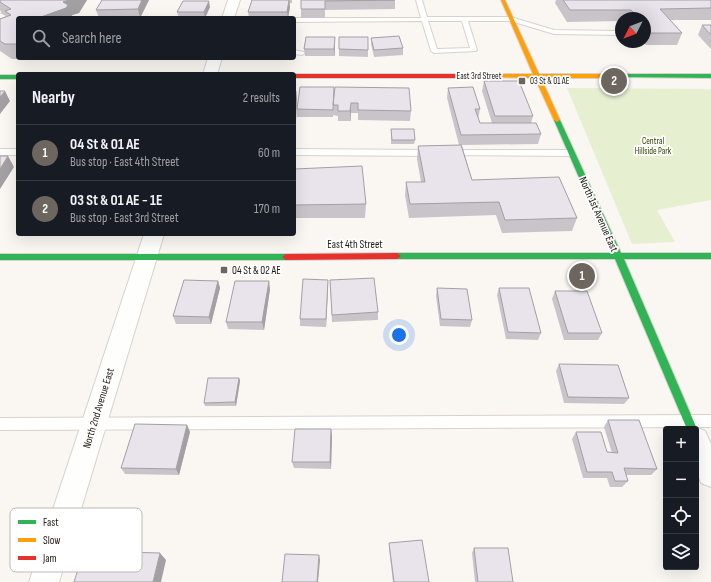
<!DOCTYPE html>
<html lang="en">
<head>
<meta charset="utf-8">
<style>
	:root { --surface:#171b24; --page:#242831; --text:#f1f3f6; --muted:#9ea1a6; --line:#363941; --accent:#6c665f }
	body { margin:0; font-family:"Sofia Sans Condensed",sans-serif; background:var(--page); color:var(--text) }
	.controls { position:absolute; right:12px; bottom:12px; display:grid; overflow:hidden; border-radius:4px; box-shadow:0 4px 16px #0002 }
	.controls button { width:36px; height:36px; display:grid; place-items:center; padding:0; border:0; border-bottom:1px solid var(--line); background:var(--surface); color:var(--text); font:20px sans-serif }
	.compass { position:absolute; left:615px; top:12px; width:36px; height:36px; border-radius:50%; background:var(--surface); box-shadow:0 4px 16px #0002; rotate:228deg }
	.you { position:absolute; left:399px; top:335px; width:14px; height:14px; margin:-10px; border:3px solid #fff; border-radius:50%; background:#1a73e8; box-shadow:0 0 0 6px #1a73e833 }
	.badge { display:grid; place-items:center; width:26px; height:26px; border-radius:50%; background:var(--accent); color:#fff; font-size:13px; font-weight:700 }
	.pin { position:absolute; translate:-50% -50%; border:2px solid #fff; box-shadow:0 1px 4px #0006 }
	.list { margin:0; padding:0; list-style:none }
	h2 { display:flex; justify-content:space-between; align-items:center; height:52px; margin:0; padding:0 16px; font-size:17px }
	h2 small { font-size:13px; font-weight:400; color:var(--muted) }
	.list li { display:grid; grid-template-columns:26px 1fr auto; gap:12px; align-items:center; box-sizing:border-box; height:56px; padding:0 16px; border-top:1px solid var(--line) }
	.list b { display:block; font-size:15px; white-space:nowrap }
	.list p { margin:0; font-size:13px; white-space:nowrap; color:var(--muted) }
	.list em { font-size:13px; font-style:normal; color:var(--muted) }
	.icon { flex:none; width:22px; height:22px; fill:none; stroke:currentColor; stroke-width:2; stroke-linecap:round; stroke-linejoin:round }
	.map { position:relative; flex:none; width:711px; height:582px; overflow:hidden }
	.search { position:absolute; background:var(--surface); box-shadow:0 4px 16px #0002; left:16px; top:16px; width:280px; height:44px; display:flex; align-items:center; gap:10px; box-sizing:border-box; padding:0 14px; border-radius:4px; color:var(--muted); font-size:15px }
	.panel { position:absolute; background:var(--surface); box-shadow:0 4px 16px #0002; left:16px; top:72px; width:280px; height:164px; border-radius:4px }
	.map>svg:first-child { display:block }
	.green { fill:#e6f0d1 }
	.lines { fill:none; stroke-linecap:round; stroke-linejoin:round }
	.lane-casing { stroke:#d8d2cd; stroke-width:2 }
	.street-casing { stroke:#d8d2cd; stroke-width:2 }
	.fast-casing { stroke:#d8d2cd; stroke-width:2 }
	.slow-casing { stroke:#d8d2cd; stroke-width:2 }
	.jam-casing { stroke:#d8d2cd; stroke-width:2 }
	.lane { fill:#fefefd; fill-rule:evenodd }
	.street { fill:#fefefd; fill-rule:evenodd }
	.fast { fill:#30b455; fill-rule:evenodd }
	.slow { fill:#ff9f0a; fill-rule:evenodd }
	.jam { fill:#e5322d; fill-rule:evenodd }
	.wall { fill:#c8c4ca }
	.shaded-wall { fill:#a3a0a4 }
	.building { fill:#e9e4eb; stroke:#a3a0a4 }
	.poi-dot { fill:#6c665f; stroke:#fff; stroke-width:1.5 }
	.labels { text-anchor:middle; stroke-width:3.5; stroke-linejoin:round; paint-order:stroke }
	.far-street-label { font-size:9px; fill:#1f1810; stroke:#fff }
	.far-poi-label { font-size:9px; fill:#1f1810; stroke:#fff; text-anchor:start }
	.far-park-label { font-size:9px; fill:#2f4400; stroke:#fff }
	.street-label { font-size:11px; fill:#1f1810; stroke:#fff }
	.poi-label { font-size:11px; fill:#1f1810; stroke:#fff; text-anchor:start }
	.key { fill:#fff; stroke:#bcbab7; stroke-width:1 }
	.key-label { font-size:11px; fill:#1f1810 }
</style>
</head>
<body>
<div class="map">
<svg width="711" height="582" viewBox="0 0 711 582">
	<rect width="100%" height="100%" fill="#faf6f2"/>
	<path class="green" d="M567,88l144,1v111l-54,10 18,32 -43,2z"/>
	<g class="lines">
		<defs>
			<path id="lane" d="M23,0h8l-15,8 -16,5v-4z
				M416,0h6l5,17h84l43,13 67,1v4l-67,-1 -43,-13h-43l9,29 -1,1 -42,2 -3,-2 -9,-30 -128,1v-4h127zM428,21h34l8,27 -33,1z
				M294,50l10,2 1,1 -3,2 -8,-1z
				M0,149h18v6h-18z
				M294,149l137,1 4,3 -4,3 -137,-1z
				M450,150h121l4,3 -4,3 -124,-1 -1,-2 1,-2z
				M711,415v12l-711,3v-12z"/>
			<path id="street" d="M228,0h12l-6,18h-12z
				M208,58h14l-5,16h-14z
				M144,234h20l-105,348h-30z
				M696,427l9,4 6,13v43l-10,-4 -5,-13v-41h-5z"/>
			<path id="fast" d="M619,74h92v4l-94,-1v-2z
				M0,75h18v4h-18z
				M557,118l3,2 61,133h90v6h-87l73,170 -1,3v-3h-9l-72,-170h-218l-4,-3 4,-3h215l-58,-133z
				M0,254h286l4,3 -4,3h-286z"/>
			<path id="slow" d="M501,0h4l34,74h80l3,2 -3,2h-78l19,42 -3,2 -3,-2 -19,-42 -60,-1v-2l2,-1h56z"/>
			<path id="jam" d="M294,74h183l3,2 -3,2h-183z
				M397,253l4,3 -4,3 -111,1 -4,-3 4,-3z"/>
		</defs>
		<use href="#lane" class="lane-casing"/>
		<use href="#street" class="street-casing"/>
		<use href="#fast" class="fast-casing"/>
		<use href="#slow" class="slow-casing"/>
		<use href="#jam" class="jam-casing"/>
		<use href="#lane" class="lane"/>
		<use href="#street" class="street"/>
		<use href="#fast" class="fast"/>
		<use href="#slow" class="slow"/>
		<use href="#jam" class="jam"/>
	</g>
	<path class="wall" d="M0,0h87l-8,13 -7,2 1,3h-55v40h11l-3,1h-14l-12,-8v-32l6,-3 -4,-2 -2,-4z
		M102,0h47l-9,18h-41l-3,-8z
		M252,0h40v3h-2v4l-2,11h-39l-1,-6z
		M301,0h94v9l-70,1v8h-24z
		M556,0h155v20h-41l12,13 -5,12h-31l-2,-3h1v-24h-24v3l-54,1 -12,-19z
		M210,7l-5,11h-26l-2,-6z
		M702,25h9v24l-13,-14z
		M335,37v19h-30l-1,-7z
		M368,37v20l-29,-1v-7z
		M371,38l32,10v7l-29,2 -3,-13z
		M484,81l49,35 -2,7 10,11 -3,10 -76,1 10,35 105,38 -5,13 -70,2 -6,-18 -87,3 -4,-23 1,-13h15l-4,-23 1,-13 41,-1 -12,-47 1,-10 32,21 -2,11 2,3h12l-10,-32z
		M294,91l3,7 -1,22h-2z
		M334,96l77,15 -1,10 -52,-1v-7h-7v8h-13v-5l-5,-1v-4v6h-36v-8z
		M391,129l24,11 -1,4h-23z
		M294,169l72,35 -1,14h-71z
		M328,280v7l-2,40 -26,-1v-7z
		M330,280l48,32v8l-46,2z
		M218,281l2,7 -9,36h-35l-3,-8z
		M437,288l35,32 -2,7 -30,-1 -4,-30z
		M499,288l42,45 -3,7 -32,-1 -9,-44z
		M270,289l-6,41 -36,-1 -2,-7z
		M555,291l47,42 -4,7h-34l-12,-41z
		M559,364l70,34 -5,6 -60,-1 -8,-32z
		M239,378l1,3 -4,25h-31l-1,-3z
		M608,420l49,49 -6,6h-26l3,6 -6,6h-12l-3,-9h-24l-11,-39 4,-7 31,20 5,1 -8,-26z
		M187,425l3,7 -11,43 -54,-1 -4,-6z
		M331,429l1,7 -1,33 -37,-1 -2,-6z
		M389,543l40,39h-36l-4,-33z
		M474,548l39,34h-38l-3,-29z"/>
	<path class="shaded-wall" d="M69,0h18l-8,13 -7,2 1,3h-36l26,-16z
		M142,0h7l-9,18 -2,-9z
		M289,0l1,7 -2,11 -1,-6z
		M209,1l1,6 -5,11 -1,-6z
		M335,37v19l-1,-7z
		M5,91l5,10 -10,13v-17z
		M296,91l1,7 -1,22 -1,-8z
		M351,103v18l-1,-10z
		M8,156l6,11 -14,22v-20z
		M328,280v7l-2,40v-8z
		M218,281l2,7 -9,36 -2,-7z
		M269,281l1,8 -6,41 -2,-8z
		M239,378l1,3 -4,25 -1,-4z
		M187,425l3,7 -11,43 -3,-6z
		M331,429l1,7 -1,33 -1,-7z
		M160,553l6,7 -5,22h-8z
		M319,555l1,5 -2,22h-1z"/>
	<path class="building" d="M0,0h69l-6,2 5,3 -2,3 -28,10h-20v26h-13l-5,-3v-22l11,-4 -6,-4 6,-2 -11,-7z
		M102,0h40l-4,9 -42,1z
		M252,0h37l-2,12h-39z
		M301,0h94l-70,1v8h-24z
		M563,0h148v8l-51,1 22,24h-31l-6,-7v-8h-7l-7,-8h-61z
		M183,1h26l-5,11h-27z
		M283,17v1h-33z
		M702,25h9v10z
		M399,36l4,12 -29,2 -3,-12z
		M306,37h29l-1,12h-30z
		M339,37h29v13l-29,-1z
		M484,81h35l14,35h-38z
		M300,87h34l-1,23 -36,-1z
		M335,87l74,1 2,23 -53,-1v-7h-7l-1,8h-12v-6h-5z
		M473,87l7,22h-5l5,14h56l5,11 -80,1 -13,-47z
		M0,91h5l-5,6z
		M294,91h2l-1,21h-1z
		M391,129h23l1,11h-23z
		M461,145l11,35 87,-3 18,41 -72,2 -6,-18 -89,2 -4,-22h19l-7,-36z
		M0,156h8l-8,13z
		M362,166l4,38 -72,1v-36z
		M374,278l4,34 -46,3 -2,-35z
		M303,279l25,1 -2,39h-26z
		M184,280l34,1 -9,36 -36,-1z
		M235,281h34l-7,41h-36z
		M437,288l30,1 5,31 -31,-1z
		M499,288h30l12,45 -33,-1z
		M555,291h32l15,42h-34z
		M559,364l59,1 11,33 -61,-1z
		M208,378h31l-4,24 -31,1z
		M608,420h31l18,49 -33,-1 4,13h-13l-3,-9h-25l-11,-40h25l6,20 11,1z
		M135,424l52,1 -11,44 -55,-1z
		M295,429h36l-1,33h-38z
		M422,540l7,42h-35l-5,-39z
		M474,548h34l5,34h-35z
		M84,551l76,2 -7,29h-79z
		M285,554l34,1 -2,27h-35z"/>
	<g class="poi-dot">
		<rect x="518" y="77" width="8" height="8" rx="2"/>
		<rect x="220" y="266" width="8" height="8" rx="2"/>
	</g>
	<g class="labels">
		<g class="far-street-label">
			<text x="479" y="79">East 3rd Street</text>
		</g>
		<g class="far-poi-label">
			<text x="530" y="84">03 St &amp; 01 AE</text>
		</g>
		<g class="far-park-label">
			<text x="653" y="144">Central<tspan x="653" dy="10">Hillside Park</tspan></text>
		</g>
		<g class="street-label">
			<text transform="translate(599 214) rotate(66)" y="4">North 1st Avenue East</text>
			<text x="355" y="248">East 4th Street</text>
			<text transform="translate(98 408) rotate(-73)" y="4">North 2nd Avenue East</text>
		</g>
		<g class="poi-label">
			<text x="232" y="274">04 St &amp; 02 AE</text>
		</g>
	</g>
	<rect x="10" y="508" width="132" height="64" rx="6" class="key"/>
	<rect x="18" y="520" width="18" height="4" fill="#30b455"/>
	<rect x="18" y="538" width="18" height="4" fill="#ff9f0a"/>
	<rect x="18" y="556" width="18" height="4" fill="#e5322d"/>
	<g class="key-label">
		<text x="43" y="526">Fast</text>
		<text x="43" y="544">Slow</text>
		<text x="43" y="562">Jam</text>
	</g>
</svg>
<div class="controls">
<button>+</button>
<button>−</button>
<button><svg class="icon" aria-label="locate" viewBox="0 0 24 24"><circle cx="12" cy="12" r="6"/><path d="M12 2v4M12 18v4M2 12h4M18 12h4"/></svg></button>
<button><svg class="icon" aria-label="layers" viewBox="0 0 24 24"><path d="M12 4l9 5-9 5-9-5zM3 14l9 5 9-5"/></svg></button>
</div>
<svg class="compass" viewBox="-18 -18 36 36"><path d="M0-13l5 13h-10z" fill="#e53935"/><path d="M0 13l5-13h-10z" fill="#9ea1a6"/></svg>
<div class="you"></div>
<div class="pin badge" style="left:582px;top:276px">1</div>
<div class="pin badge" style="left:614px;top:81px">2</div>
<div class="search"><svg class="icon" aria-label="search" viewBox="0 0 24 24"><circle cx="10" cy="10" r="6"/><path d="M15 15l6 6"/></svg>Search here</div>
<section class="panel">
<h2>Nearby<small>2 results</small></h2>
<ul class="list">
<li><span class="badge">1</span><div><b>04 St &amp; 01 AE</b><p>Bus stop · East 4th Street</p></div><em>60 m</em></li>
<li><span class="badge">2</span><div><b>03 St &amp; 01 AE - 1E</b><p>Bus stop · East 3rd Street</p></div><em>170 m</em></li>
</ul>
</section>
</div>
</body>
</html>
